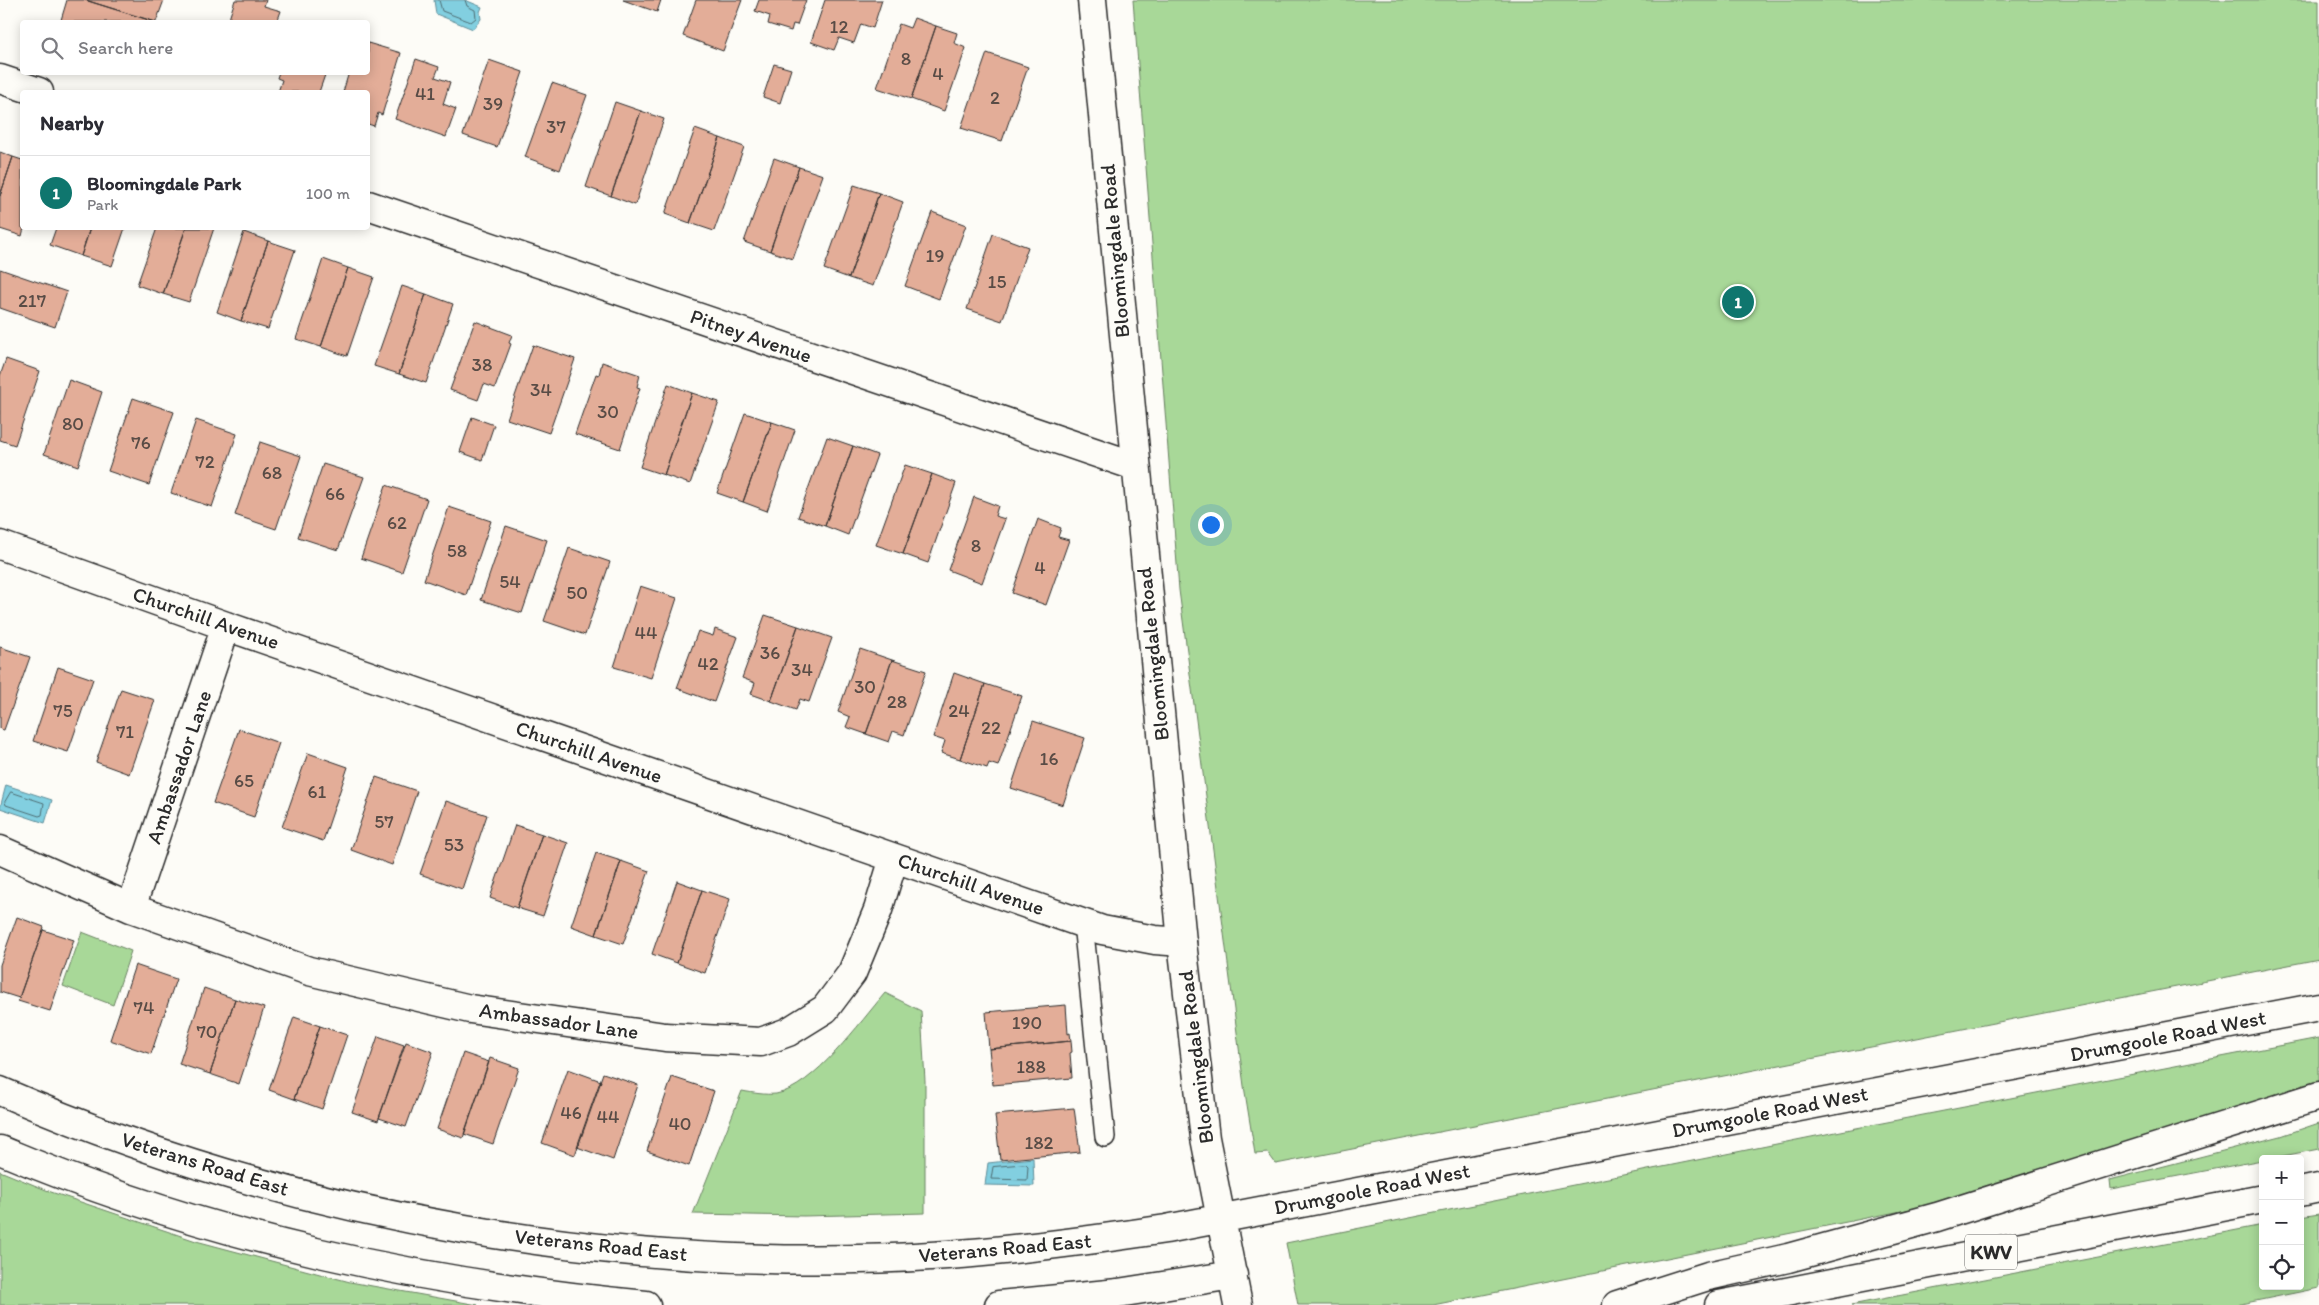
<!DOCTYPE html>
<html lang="en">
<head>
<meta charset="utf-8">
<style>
	:root { --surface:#fff; --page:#f7f7f7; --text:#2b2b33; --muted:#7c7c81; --line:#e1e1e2; --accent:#0f766e }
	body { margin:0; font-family:Itim,sans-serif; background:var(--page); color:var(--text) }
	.controls { position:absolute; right:15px; bottom:15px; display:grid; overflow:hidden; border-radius:5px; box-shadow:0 2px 12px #0003 }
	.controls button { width:45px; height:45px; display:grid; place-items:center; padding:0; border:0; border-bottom:1px solid var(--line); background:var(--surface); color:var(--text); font:25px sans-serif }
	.you { position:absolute; left:1210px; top:524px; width:18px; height:18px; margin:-12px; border:4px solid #fff; border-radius:50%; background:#1a73e8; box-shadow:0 0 0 8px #1a73e833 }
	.badge { display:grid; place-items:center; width:32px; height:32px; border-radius:50%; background:var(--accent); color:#fff; font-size:16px; font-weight:700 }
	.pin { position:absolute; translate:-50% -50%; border:2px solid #fff; box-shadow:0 1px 5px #0006 }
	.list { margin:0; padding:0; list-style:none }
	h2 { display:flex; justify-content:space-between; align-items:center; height:65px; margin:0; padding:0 20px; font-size:21px }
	h2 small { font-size:16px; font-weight:400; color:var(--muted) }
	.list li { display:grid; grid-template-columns:32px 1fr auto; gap:15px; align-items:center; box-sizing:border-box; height:75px; padding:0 20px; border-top:1px solid var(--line) }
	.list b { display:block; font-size:19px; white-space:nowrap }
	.list p { margin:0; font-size:16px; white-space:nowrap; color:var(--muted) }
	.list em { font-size:16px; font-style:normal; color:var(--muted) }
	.icon { flex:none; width:28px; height:28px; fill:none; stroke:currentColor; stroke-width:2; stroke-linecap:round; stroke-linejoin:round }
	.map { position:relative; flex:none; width:2319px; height:1305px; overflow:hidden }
	.search { position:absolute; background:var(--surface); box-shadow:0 2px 12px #0003; left:20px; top:20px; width:350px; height:55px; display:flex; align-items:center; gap:12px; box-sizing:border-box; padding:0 18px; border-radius:5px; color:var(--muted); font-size:19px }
	.panel { position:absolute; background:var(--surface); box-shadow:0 2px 12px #0003; left:20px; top:90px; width:350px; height:140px; border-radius:5px }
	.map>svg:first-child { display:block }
	.green { fill:#a8d898; stroke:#6a8262 }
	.water { fill:#82cfe0; stroke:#5f8d98 }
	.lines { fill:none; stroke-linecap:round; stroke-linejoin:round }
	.shore { stroke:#4e6d73; stroke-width:1 }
	.building { fill:#e3ad98; stroke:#2b2b2b }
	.lane-casing { stroke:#2b2b2b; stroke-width:22 }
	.street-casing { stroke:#2b2b2b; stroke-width:31 }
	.secondary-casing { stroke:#2b2b2b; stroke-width:31 }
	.highway-casing { stroke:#2b2b2b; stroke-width:31 }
	.lane { stroke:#fdfcf7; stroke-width:19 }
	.street { stroke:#fdfcf7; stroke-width:28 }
	.secondary { stroke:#fdfcf7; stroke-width:28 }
	.highway { stroke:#fdfcf7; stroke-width:28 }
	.labels { text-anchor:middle; stroke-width:4; stroke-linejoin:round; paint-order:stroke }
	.number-label { font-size:19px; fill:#594c46 }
	.shield { fill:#fdfcf7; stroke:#6a6a68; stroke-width:1 }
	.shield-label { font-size:20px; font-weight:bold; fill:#2b2b2b }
	.street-label { font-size:21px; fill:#2b2b2b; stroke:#fdfcf7 }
</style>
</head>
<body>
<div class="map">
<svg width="2319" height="1305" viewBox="0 0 2319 1305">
	<rect width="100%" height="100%" fill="#fdfcf7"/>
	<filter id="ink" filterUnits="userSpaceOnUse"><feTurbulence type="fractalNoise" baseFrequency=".02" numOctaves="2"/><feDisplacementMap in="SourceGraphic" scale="10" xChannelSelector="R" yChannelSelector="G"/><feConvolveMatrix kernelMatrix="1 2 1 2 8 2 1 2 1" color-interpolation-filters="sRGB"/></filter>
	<g filter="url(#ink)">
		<path class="green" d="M1133,0h1186v959l-1043,205 -8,-11 -13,1 -11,-68 -65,-496z
			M82,932l49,19 -18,54 -50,-19z
			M885,993l36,18 4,70v132l-121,3 -111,-2 49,-123c11,2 23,4 34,3 37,-6 85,-73 109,-101z
			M2319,1038v47l-328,108 -558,112h-135l-12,-62 555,-112z
			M2319,1123v26l-208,40 -1,-9 171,-44z
			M0,1171l51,21 145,49 154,41 128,23h-478z
			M2319,1214v74l-83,17h-385l412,-80v61h37v-69z"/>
		<path class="water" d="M434,0h31l17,7 -2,5 1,7 -8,10 -37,-15z
			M6,785l46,15 -7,23 -45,-15z
			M1033,1158l1,28 -49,-1 3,-22z"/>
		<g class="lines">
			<path class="shore" d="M439,0l3,11 29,11 5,-4 -1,-8 -8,-4 -2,-6
				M11,792l33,11 -2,12 -3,1 -33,-11 -1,-3z
				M1026,1164l2,2 -1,14 -36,-1 2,-12z"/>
		</g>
		<path class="building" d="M67,0h18l70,22h-87l-7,-2z
			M85,0h79l-8,22z
			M235,0h31l-2,6 17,5 -4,11h-49z
			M623,0h38l-4,12z
			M696,0h46l-19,51 -40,-15z
			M759,0h47l-9,25 -4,-1 -2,7 -23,-7 2,-8 -15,-5z
			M825,0h57l-9,28 -12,-4 -7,19 -15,-5 -5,12 -23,-8z
			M914,18l22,8 -25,73 -34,-11 22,-64 11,4z
			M936,26l21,7 -3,10 12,5 -22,63 -33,-12z
			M368,43l33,10 -19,62 -4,-2 -4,13 -6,-2v-32h-25l6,-20h19z
			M987,53l41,14 -26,74 -41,-13z
			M416,59l23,8 -4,10 15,5 -7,22 13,5 -10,28 -51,-18z
			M489,60l34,12 -26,75 -34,-12z
			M774,64l17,5 -11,34 -17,-6z
			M279,72h47l-7,20h-41l4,-12 -5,-2z
			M552,83l35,12 -27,75 -35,-13z
			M615,102l26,9 -30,85 -25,-9z
			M641,111l23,8 -29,86 -24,-9z
			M695,129l25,9 -30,85 -25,-9z
			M720,138l24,9 -30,84 -24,-8z
			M0,152l13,5 -13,39z
			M13,157l9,3v68h2l-2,8 -22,-7v-33z
			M774,158l25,9 -29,84 -26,-9z
			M799,167l24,8 -30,84 -23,-8z
			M854,185l25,8 -30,85 -25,-9z
			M879,193l24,9 -30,84 -24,-8z
			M932,212l34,13 -27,74 -34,-13z
			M56,228h34l-9,28 -31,-11z
			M90,228h35l-13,38 -31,-10z
			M157,228h29l-23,66 -26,-9z
			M186,228h28l-25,74 -26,-8z
			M244,232l24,9 -27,80 -24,-9z
			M993,234l35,13 -26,74 -35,-12z
			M268,241l27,9 -27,79 -27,-8z
			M323,259l25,9 -27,79 -25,-8z
			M348,268l26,9 -27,79 -26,-9z
			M0,269l67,23 -12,35 -55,-19z
			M402,286l24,8 -27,80 -25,-8z
			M426,294l27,10 -27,79 -27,-9z
			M475,321l37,14 -3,8 2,1 -16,44 -11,-4 -6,16 -28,-10z
			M533,345l42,14 -26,74 -42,-14z
			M6,359l34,12 -25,74 -15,-5v-64z
			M602,362l38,13 -3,12 3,1 -20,61 -45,-15 21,-60 3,1z
			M69,380l33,12 -24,74 -34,-12z
			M668,384l24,9 -28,82 -24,-8z
			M692,393l27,9 -29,82 -26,-9z
			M133,398l41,14 -25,73 -41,-14z
			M745,413l27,9 -29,80 -26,-9z
			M472,417l22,8 -12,35 -22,-8z
			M196,420l41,14 -25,73 -41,-14z
			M772,422l23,8 -28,81 -24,-9z
			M827,437l26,9 -28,80 -27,-9z
			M260,442l41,14 -25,73 -41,-14z
			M853,446l24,9 -29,80 -23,-9z
			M323,464l41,13 -26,73 -40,-13z
			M905,465l27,9 -29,80 -27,-9z
			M932,474l24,9 -28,80 -25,-9z
			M386,485l41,14 -25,73 -41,-14z
			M974,497l24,9 -3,10 10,3 -23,64 -34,-13z
			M449,507l42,14 -25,74 -42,-15z
			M1038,519l23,9 -3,9 11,3 -23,65 -34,-12z
			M506,526l41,14 -25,73 -41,-13z
			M569,548l41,14 -25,73 -41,-14z
			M640,586l37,12 -26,80 -37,-11z
			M765,615l33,11 -27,75 -20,-7 4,-11 -13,-5z
			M798,626l34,12 -23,64 -9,-3 -4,11 -25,-9z
			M715,629l23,8 -24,65 -37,-14 21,-57 15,5z
			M0,647l30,10 -26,73 -4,-1z
			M860,649l32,11 -26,74 -20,-7 4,-10 -12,-5z
			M892,660l34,11 -22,64 -11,-4 -4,11 -23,-8z
			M58,667l35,12 -25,73 -35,-11z
			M954,673l31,11 -25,75 -19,-6 4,-12 -12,-4z
			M985,684l37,12 -24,70 -9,-3 -2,5 -27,-9z
			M121,689l34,11 -26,74 -33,-12z
			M1033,721l52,17 -22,67 -52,-17z
			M239,729l40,14 -25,74 -41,-14z
			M308,753l40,14 -25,74 -41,-14z
			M376,777l41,14 -25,74 -41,-15z
			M446,801l41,14 -25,74 -42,-15z
			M515,825l27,9 -25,74 -27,-10z
			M542,834l26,9 -25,73 -26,-8z
			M596,853l25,8 -25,74 -25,-9z
			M621,861l28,10 -26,73 -27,-9z
			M677,881l25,9 -25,73 -25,-9z
			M702,890l28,9 -25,74 -28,-10z
			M17,917l27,10 -25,71 -19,-6v-27z
			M43,930l31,10 -24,71 -32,-10z
			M135,965l41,14 -25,75 -41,-14z
			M204,988l31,11 -25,75 -31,-10z
			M235,999l29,9 -25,76 -29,-10z
			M1066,1005l2,29 2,-1 1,8 -82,8 -3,-37z
			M294,1017l26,9 -26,73 -25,-9z
			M320,1026l27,9 -25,74 -28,-10z
			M378,1036l26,9 -26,76 -26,-9z
			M1071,1041l1,11 -2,1 2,25 -79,7 -4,-36z
			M406,1042l27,10 -27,75 -27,-9z
			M463,1053l26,9 -26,76 -26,-9z
			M490,1058l29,10 -26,76 -29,-10z
			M568,1069l33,12 -26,74 -33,-12z
			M603,1073l35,12 -25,75 -36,-13z
			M672,1077l42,14 -25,75 -42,-15z
			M1074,1108l6,44 -80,8 -5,-45z"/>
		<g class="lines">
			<defs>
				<path id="lane" d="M1083,923l22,214"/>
				<path id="street" d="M0,79l39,13
					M368,205l767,261
					M0,545l226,81 876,304 53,10 27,2
					M0,850l131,58 178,63 161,38 195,28 96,5 27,-10 37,-23 27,-36 26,-63 16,-52
					M131,908l95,-282"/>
				<path id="secondary" d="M1092,0l90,942 23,196 33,167
					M0,1091c292,127 629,186 947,164 73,-5 146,-15 219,-26l1153,-222
					M0,1150c209,88 420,133 646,155
					M999,1305l119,-12 115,-18"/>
				<path id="highway" d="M2300,1192l19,-4
					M1617,1305l91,-29 80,-18 149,-41 382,-121
					M1719,1305l544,-106"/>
			</defs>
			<use href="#lane" class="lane-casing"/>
			<use href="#street" class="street-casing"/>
			<use href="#secondary" class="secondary-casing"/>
			<use href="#highway" class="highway-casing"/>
			<use href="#lane" class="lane"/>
			<use href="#street" class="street"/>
			<use href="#secondary" class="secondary"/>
			<use href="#highway" class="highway"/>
		</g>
	</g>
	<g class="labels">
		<g class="number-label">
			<text x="839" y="33">12</text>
			<text x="906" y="65">8</text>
			<text x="938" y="80">4</text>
			<text x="425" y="100">41</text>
			<text x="995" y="104">2</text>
			<text x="493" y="110">39</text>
			<text x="556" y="133">37</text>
			<text x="935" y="262">19</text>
			<text x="997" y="288">15</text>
			<text x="32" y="307">217</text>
			<text x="482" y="371">38</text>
			<text x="541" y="396">34</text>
			<text x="608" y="418">30</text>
			<text x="73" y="430">80</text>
			<text x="141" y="449">76</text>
			<text x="205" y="468">72</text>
			<text x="272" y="479">68</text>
			<text x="335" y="500">66</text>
			<text x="397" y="529">62</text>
			<text x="976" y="552">8</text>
			<text x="457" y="557">58</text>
			<text x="1040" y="574">4</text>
			<text x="510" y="588">54</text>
			<text x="577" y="599">50</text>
			<text x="646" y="639">44</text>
			<text x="770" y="659">36</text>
			<text x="708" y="670">42</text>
			<text x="802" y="676">34</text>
			<text x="865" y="693">30</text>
			<text x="897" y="708">28</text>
			<text x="63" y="717">75</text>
			<text x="959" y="717">24</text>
			<text x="991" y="734">22</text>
			<text x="125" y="738">71</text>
			<text x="1049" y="765">16</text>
			<text x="244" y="787">65</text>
			<text x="317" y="798">61</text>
			<text x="384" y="828">57</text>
			<text x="454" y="851">53</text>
			<text x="144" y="1014">74</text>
			<text x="1027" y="1029">190</text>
			<text x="207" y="1038">70</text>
			<text x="1031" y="1073">188</text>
			<text x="571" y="1119">46</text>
			<text x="608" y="1123">44</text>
			<text x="680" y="1130">40</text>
			<text x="1039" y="1149">182</text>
		</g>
		<rect class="shield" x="1965" y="1234.5" width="52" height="35" rx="4"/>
		<g class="shield-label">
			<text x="1991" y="1259">KWV</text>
		</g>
		<g class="street-label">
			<text transform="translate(1115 251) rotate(-95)" y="7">Bloomingdale Road</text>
			<text transform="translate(751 336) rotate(19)" y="7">Pitney Avenue</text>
			<text transform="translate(206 618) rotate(19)" y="7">Churchill Avenue</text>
			<text transform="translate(1153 654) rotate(-96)" y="7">Bloomingdale Road</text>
			<text transform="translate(589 752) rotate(19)" y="7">Churchill Avenue</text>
			<text transform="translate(179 767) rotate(-71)" y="7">Ambassador Lane</text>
			<text transform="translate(971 884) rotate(19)" y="7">Churchill Avenue</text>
			<text transform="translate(559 1021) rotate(8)" y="7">Ambassador Lane</text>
			<text transform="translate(2168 1036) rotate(-11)" y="7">Drumgoole Road West</text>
			<text transform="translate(1196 1057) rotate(-97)" y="7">Bloomingdale Road</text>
			<text transform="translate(1770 1112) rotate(-11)" y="7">Drumgoole Road West</text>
			<text transform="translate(205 1164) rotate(17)" y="7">Veterans Road East</text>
			<text transform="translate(1372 1189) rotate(-11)" y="7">Drumgoole Road West</text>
			<text transform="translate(601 1245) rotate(6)" y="7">Veterans Road East</text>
			<text transform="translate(1005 1248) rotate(-5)" y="7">Veterans Road East</text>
		</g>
	</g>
</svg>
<div class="controls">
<button>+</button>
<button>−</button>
<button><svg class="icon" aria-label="locate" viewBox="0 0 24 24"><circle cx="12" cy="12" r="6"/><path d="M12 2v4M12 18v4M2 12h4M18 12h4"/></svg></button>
</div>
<div class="you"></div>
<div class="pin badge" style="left:1738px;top:302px">1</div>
<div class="search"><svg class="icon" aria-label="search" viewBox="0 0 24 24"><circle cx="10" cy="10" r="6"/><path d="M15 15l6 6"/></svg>Search here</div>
<section class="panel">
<h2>Nearby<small></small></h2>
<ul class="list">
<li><span class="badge">1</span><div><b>Bloomingdale Park</b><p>Park</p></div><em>100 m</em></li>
</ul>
</section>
</div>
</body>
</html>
